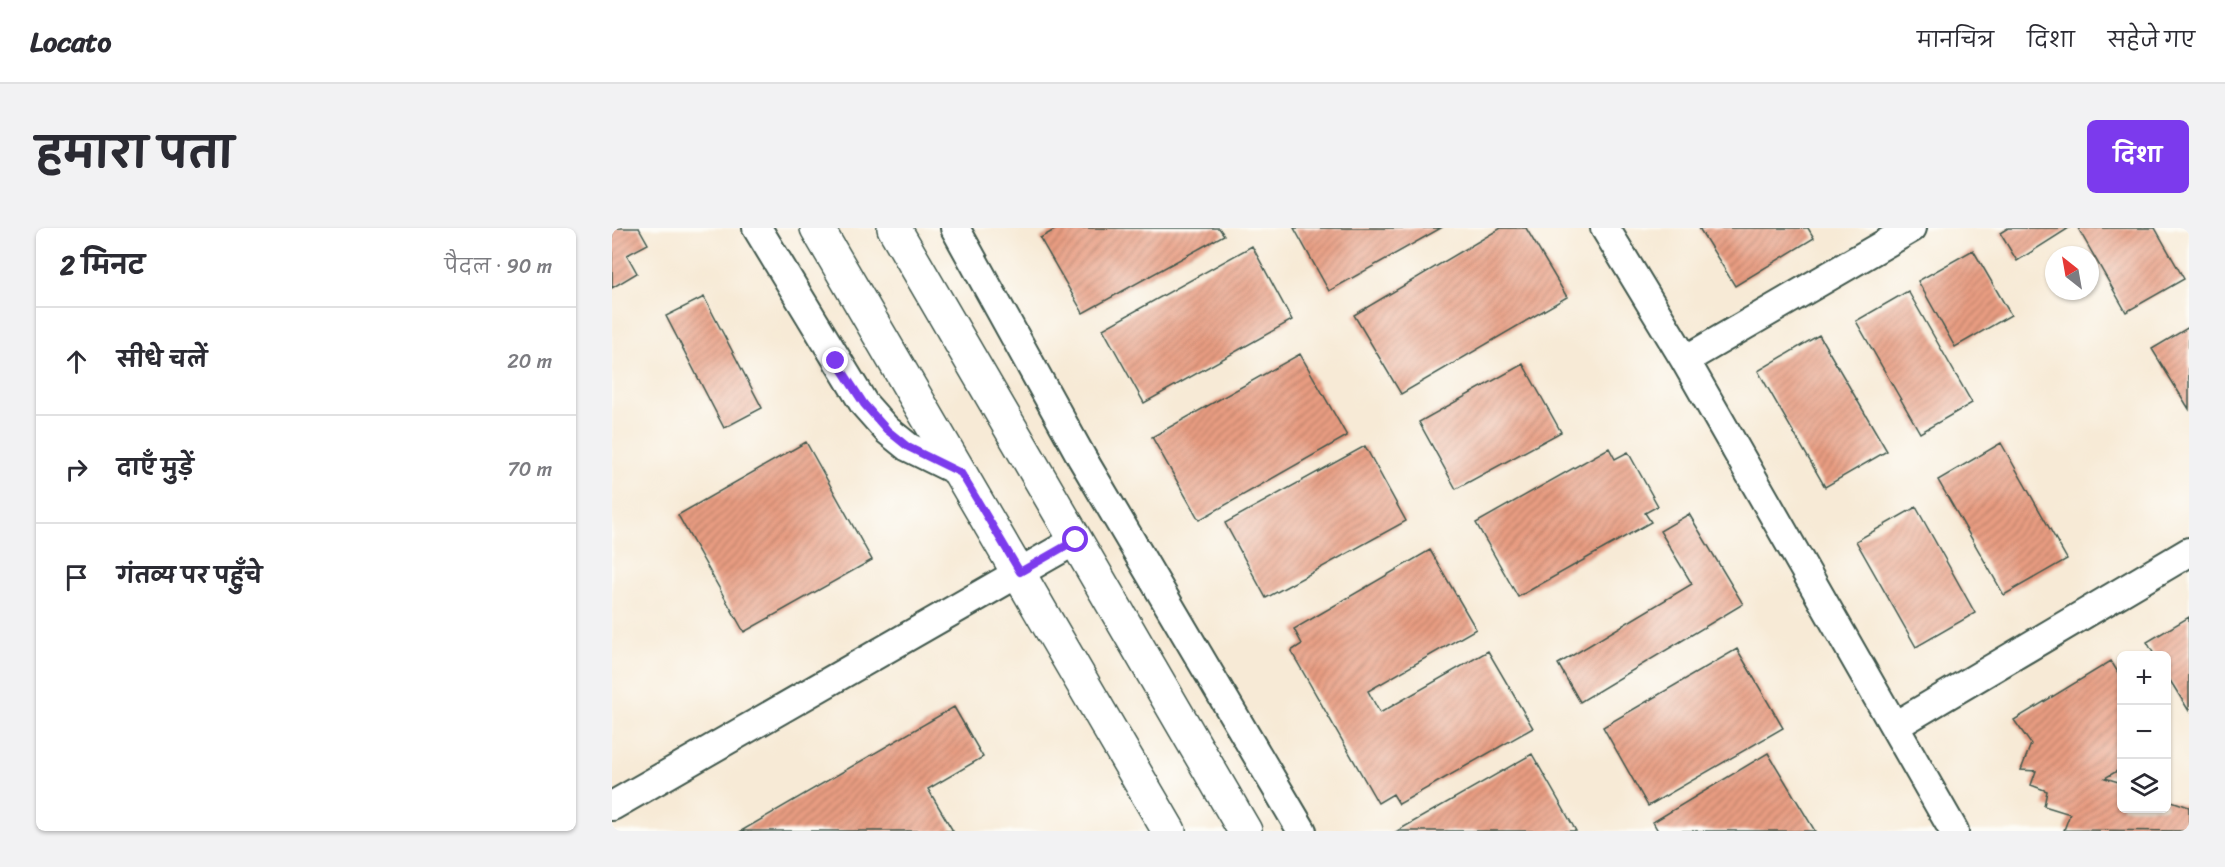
<!DOCTYPE html>
<html lang="hi">
<head>
<meta charset="utf-8">
<style>
	:root { --surface:#fff; --page:#f2f2f3; --text:#2b2b33; --muted:#7c7c81; --line:#e1e1e2; --accent:#7c3aed }
	body { margin:0; font-family:Sriracha,"Playpen Sans Deva",sans-serif; background:var(--page); color:var(--text) }
	.controls { position:absolute; right:18px; bottom:18px; display:grid; overflow:hidden; border-radius:9px; box-shadow:0 2px 4px #0004 }
	.controls button { width:54px; height:54px; display:grid; place-items:center; padding:0; border:0; border-bottom:2px solid var(--line); background:var(--surface); color:var(--text); font:30px sans-serif }
	.compass { position:absolute; left:1433px; top:18px; width:54px; height:54px; border-radius:50%; background:var(--surface); box-shadow:0 2px 4px #0004; rotate:329deg }
	.stop { position:absolute; width:18px; height:18px; margin:-14px; border:4px solid #7c3aed; border-radius:50%; background:#fff }
	.stop.end { background:#7c3aed; border-color:#fff; box-shadow:0 2px 6px #0008 }
	.list { margin:0; padding:0; list-style:none }
	h2 { display:flex; justify-content:space-between; align-items:center; height:78px; margin:0; padding:0 24px; font-size:26px }
	h2 small { font-size:20px; font-weight:400; color:var(--muted) }
	.list li { display:grid; grid-template-columns:39px 1fr auto; gap:18px; align-items:center; box-sizing:border-box; height:108px; padding:0 24px; border-top:2px solid var(--line) }
	.list b { display:block; font-size:22px; white-space:nowrap }
	.list em { font-size:20px; font-style:normal; color:var(--muted) }
	.icon { flex:none; width:33px; height:33px; fill:none; stroke:currentColor; stroke-width:2; stroke-linecap:round; stroke-linejoin:round }
	.map { position:relative; flex:none; width:1577px; height:603px; overflow:hidden; border-radius:9px }
	header { display:flex; align-items:center; gap:36px; box-sizing:border-box; height:84px; padding:0 30px; background:var(--surface); border-bottom:2px solid var(--line) }
	header strong { font-size:28px }
	nav { display:flex; gap:33px; margin-inline-start:auto; font-size:21px }
	.intro { display:flex; align-items:center; justify-content:space-between; box-sizing:border-box; height:144px; padding:0 36px }
	h1 { margin:0; font-size:42px }
	.button { padding:15px 27px; border-radius:9px; background:var(--accent); color:#fff; font-size:21px; font-weight:700 }
	main { display:flex; gap:36px; padding:0 36px }
	aside { flex:1; background:var(--surface); border-radius:9px; box-shadow:0 2px 4px #0004 }
	.map>svg:first-child { display:block }
	.building { fill:url(#building-hatch) }
	.lines { fill:none; stroke-linecap:round; stroke-linejoin:round }
	.minor-casing { stroke:#3f574c; stroke-width:32 }
	.major-casing { stroke:#3f574c; stroke-width:36 }
	.minor { stroke:#fff; stroke-width:28 }
	.major { stroke:#fff; stroke-width:33 }
	.route { stroke:#7c3aed; stroke-width:8 }
</style>
</head>
<body>
<header>
<strong>Locato</strong>
<nav><a>मानचित्र</a><a>दिशा</a><a>सहेजे गए</a></nav>
</header>
<div class="intro"><h1>हमारा पता</h1><a class="button">दिशा</a></div>
<main>
<aside>
<h2>2 मिनट<small>पैदल · 90 m</small></h2>
<ul class="list">
<li><svg class="icon" aria-label="ahead" viewBox="0 0 24 24"><path d="M12 20V5M6 11l6-6 6 6"/></svg><div><b>सीधे चलें</b></div><em>20 m</em></li>
<li><svg class="icon" aria-label="right" viewBox="0 0 24 24"><path d="M7 20v-9h11M14 6l5 5-5 5"/></svg><div><b>दाएँ मुड़ें</b></div><em>70 m</em></li>
<li><svg class="icon" aria-label="arrive" viewBox="0 0 24 24"><path d="M6 21V4h12l-3 4 3 4H6"/></svg><div><b>गंतव्य पर पहुँचे</b></div></li>
</ul>
</aside>
<div class="map">
<svg width="1577" height="603" viewBox="0 0 1577 603">
	<defs>
		<pattern id="building-hatch" width="6" height="6" patternUnits="userSpaceOnUse" patternTransform="scale(1.5)"><rect width="6" height="6" fill="#e89c81"/><path d="M-1 1l2-2M0 6l6-6M5 7l2-2" fill="none" stroke="#bb806a"/></pattern>
	</defs>
	<rect width="100%" height="100%" fill="#fdfcf7"/>
	<filter id="ink" filterUnits="userSpaceOnUse"><feTurbulence type="fractalNoise" baseFrequency=".0167" numOctaves="2"/><feDisplacementMap in="SourceGraphic" scale="12" xChannelSelector="R" yChannelSelector="G"/><feConvolveMatrix kernelMatrix="1 2 1 2 8 2 1 2 1" color-interpolation-filters="sRGB"/></filter>
	<filter id="wash" filterUnits="userSpaceOnUse"><feTurbulence type="fractalNoise" baseFrequency=".008" numOctaves="4" result="noise"/><feDisplacementMap in="SourceGraphic" scale="24" xChannelSelector="R" yChannelSelector="G"/><feGaussianBlur stdDeviation="1.35" result="paint"/><feColorMatrix in="noise" values="0 0 0 0 0 0 0 0 0 0 0 0 0 0 0 0 0 1.4 0 .05"/><feComposite in="paint" operator="in"/></filter>
	<g filter="url(#wash)">
		<rect width="100%" height="100%" fill="#f7ead6"/>
		<g id="blocks">
			<path class="building" d="M0,0h27l9,16 -21,11 10,18 -25,15z
				M446,0h161l5,7 -141,78 -43,-75z
				M682,0h147l-112,63z
				M889,0h25l41,69 -166,97 -47,-79z
				M1087,0h109l6,10 -79,48z
				M1396,0h61l-52,33 -17,-28z
				M1466,0h77l29,51 -58,33z
				M640,18l40,74 -148,83 -41,-74z
				M1361,22l38,65 -56,32 -37,-66z
				M1296,63l64,112 -52,30 -64,-112z
				M92,69l58,111 -38,20 -58,-112z
				M1577,99v82l-37,-60z
				M1207,107l68,116 -62,36 -67,-116z
				M688,126l47,82 -148,84 -47,-83z
				M911,136l38,68 -105,57 -37,-67z
				M194,214l66,118 -128,72 -66,-117z
				M1389,215l66,116 -63,36 -66,-115z
				M753,218l41,75 -140,77 -41,-75z
				M997,220l6,11 13,-7 30,54 -13,7 6,9 -133,75 -42,-74z
				M1304,279l59,106 -59,34 -60,-106z
				M1077,286l54,90 -163,98 -22,-38 134,-80 -32,-53z
				M818,322l46,79 -108,62 12,22 108,-62 45,77 -134,76 -6,-10 -15,9 -87,-152 11,-7 -8,-15z
				M1577,389v94l-23,-37v-18h-11l-8,-14z
				M1125,421l46,79 -135,78 -45,-79z
				M1499,433l11,18v89l-17,10 17,5v25h44v-9l23,8v24l-125,-1 6,-16 -26,-8 3,-15 -16,-6 5,-14 -15,-1 10,-26 -17,-24z
				M342,479l29,50 -55,32 25,42h-212z
				M1156,525l47,78h-157l-5,-9z
				M920,526l44,77h-179z"/>
		</g>
	</g>
	<g filter="url(#ink)">
		<use href="#blocks" fill-opacity="0" stroke="#3f574c" stroke-width="1.5"/>
		<g class="lines">
			<defs>
				<path id="minor" d="M145,0l107,176 23,26 21,17 53,26
					M343,0l127,230 220,373
					M993,0l80,132 269,471
					M1073,132l227,-132
					M1283,498l294,-174
					M0,578l464,-266"/>
				<path id="major" d="M205,0l352,603
					M282,0l351,603"/>
			</defs>
			<use href="#minor" class="minor-casing"/>
			<use href="#major" class="major-casing"/>
			<use href="#minor" class="minor"/>
			<use href="#major" class="major"/>
		</g>
	</g>
	<g class="lines" filter="url(#ink)">
		<path class="route" d="M224,133l28,43 23,26 21,17 53,26 59,99 56,-32"/>
	</g>
</svg>
<div class="controls">
<button>+</button>
<button>−</button>
<button><svg class="icon" aria-label="layers" viewBox="0 0 24 24"><path d="M12 4l9 5-9 5-9-5zM3 14l9 5 9-5"/></svg></button>
</div>
<svg class="compass" viewBox="-18 -18 36 36"><path d="M0-13l5 13h-10z" fill="#e53935"/><path d="M0 13l5-13h-10z" fill="#7c7c81"/></svg>
<div class="stop" style="left:464px;top:312px"></div>
<div class="stop end" style="left:224px;top:133px"></div>
</div>
</main>
</body>
</html>
